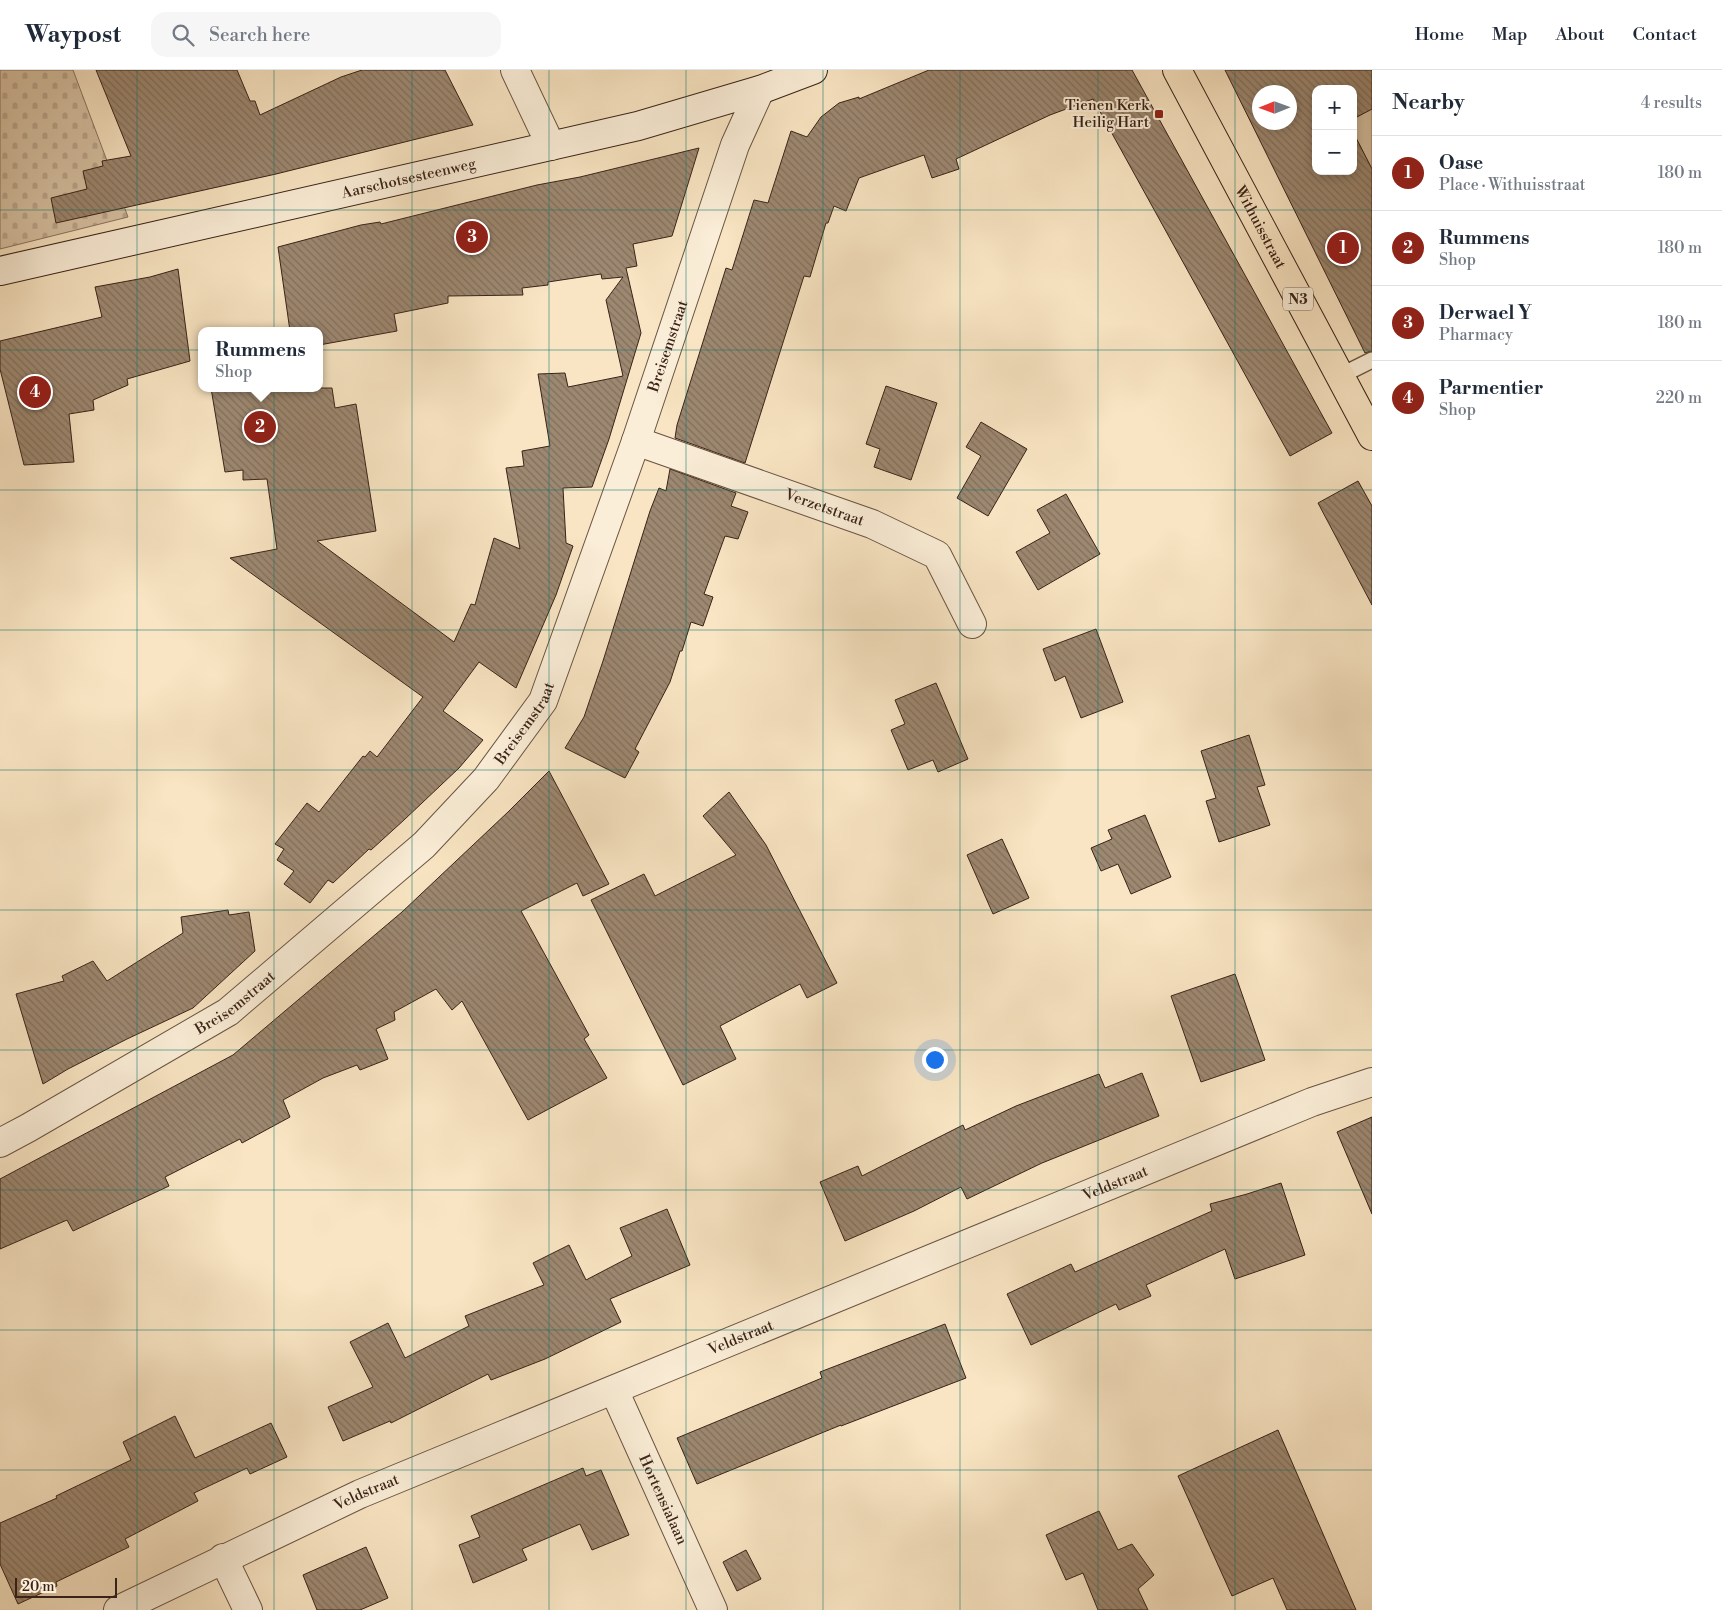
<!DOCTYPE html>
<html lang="en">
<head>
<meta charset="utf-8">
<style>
	:root { --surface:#fff; --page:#f6f6f7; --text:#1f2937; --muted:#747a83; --line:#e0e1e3; --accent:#8f2418 }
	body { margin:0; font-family:"Libre Bodoni",serif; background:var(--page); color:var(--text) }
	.controls { position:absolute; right:15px; top:15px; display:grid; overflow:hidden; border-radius:10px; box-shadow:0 2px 8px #0003 }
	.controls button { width:45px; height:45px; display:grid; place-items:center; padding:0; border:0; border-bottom:1px solid var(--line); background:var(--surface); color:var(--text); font:25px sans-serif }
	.compass { position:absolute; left:1252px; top:15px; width:45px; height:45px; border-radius:50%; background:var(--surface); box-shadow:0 2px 8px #0003; rotate:269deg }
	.scale { position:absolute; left:15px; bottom:12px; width:102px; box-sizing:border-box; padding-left:5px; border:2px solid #3a2318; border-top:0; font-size:14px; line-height:18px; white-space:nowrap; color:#3a2318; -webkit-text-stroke:4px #fbeed8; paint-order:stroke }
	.you { position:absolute; left:934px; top:989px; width:18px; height:18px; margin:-12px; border:4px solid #fff; border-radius:50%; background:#1a73e8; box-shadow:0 0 0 8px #1a73e833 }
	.badge { display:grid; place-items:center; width:32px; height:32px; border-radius:50%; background:var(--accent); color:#fff; font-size:16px; font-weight:700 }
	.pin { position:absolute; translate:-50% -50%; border:2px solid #fff; box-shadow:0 1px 5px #0006 }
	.popup { position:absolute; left:198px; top:257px; width:125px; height:65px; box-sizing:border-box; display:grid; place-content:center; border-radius:10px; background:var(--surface); filter:drop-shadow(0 1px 4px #0005); font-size:16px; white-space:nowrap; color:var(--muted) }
	.popup b { font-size:19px; color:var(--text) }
	.popup::after { content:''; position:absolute; left:50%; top:100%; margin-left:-10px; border:10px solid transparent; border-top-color:var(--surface) }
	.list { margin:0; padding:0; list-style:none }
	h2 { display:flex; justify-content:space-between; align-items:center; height:65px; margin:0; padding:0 20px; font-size:21px }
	h2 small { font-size:16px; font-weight:400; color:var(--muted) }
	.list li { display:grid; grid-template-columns:32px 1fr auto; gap:15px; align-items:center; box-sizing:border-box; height:75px; padding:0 20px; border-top:1px solid var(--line) }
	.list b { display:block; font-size:19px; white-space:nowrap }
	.list p { margin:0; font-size:16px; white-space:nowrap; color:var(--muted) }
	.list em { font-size:16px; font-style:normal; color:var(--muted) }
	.icon { flex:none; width:28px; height:28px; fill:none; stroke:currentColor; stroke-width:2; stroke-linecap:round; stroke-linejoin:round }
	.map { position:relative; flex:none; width:1372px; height:1540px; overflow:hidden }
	header { display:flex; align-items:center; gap:30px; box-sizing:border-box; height:70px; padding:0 25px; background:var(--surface); border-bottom:1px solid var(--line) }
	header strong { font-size:24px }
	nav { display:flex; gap:28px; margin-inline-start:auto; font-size:18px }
	.search { width:350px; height:45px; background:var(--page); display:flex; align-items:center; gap:12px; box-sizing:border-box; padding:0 18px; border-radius:15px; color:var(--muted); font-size:19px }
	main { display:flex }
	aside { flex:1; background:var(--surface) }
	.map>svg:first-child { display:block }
	.cemetery { fill:url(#cemetery-stones); stroke:#8a745f }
	.green { fill:#d9c4a6; stroke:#8a745f }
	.building { fill:url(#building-back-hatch); stroke:#3a2318; fill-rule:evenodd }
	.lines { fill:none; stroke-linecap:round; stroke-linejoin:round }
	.service-casing { stroke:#6a5443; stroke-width:18 }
	.minor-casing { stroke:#6a5443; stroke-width:30 }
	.secondary-casing { stroke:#3a2318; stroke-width:30 }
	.primary-casing { stroke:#3a2318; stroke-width:30 }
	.service { stroke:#fbeed8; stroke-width:15 }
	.minor { stroke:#fbeed8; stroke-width:28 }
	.secondary { stroke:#fbeed8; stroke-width:28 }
	.primary { stroke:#f9e5c3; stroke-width:28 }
	.grid { fill:none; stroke:#0f766e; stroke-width:1; stroke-opacity:0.55 }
	.poi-dot { fill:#8f2418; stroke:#fbeed8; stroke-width:2 }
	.labels { text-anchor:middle; stroke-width:4; stroke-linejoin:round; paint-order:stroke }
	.shield { fill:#fbeed8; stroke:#746052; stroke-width:1 }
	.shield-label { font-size:14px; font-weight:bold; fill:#3a2318 }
	.poi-label { font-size:15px; fill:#3a2318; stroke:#fbeed8; text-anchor:end }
	.street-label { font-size:15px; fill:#3a2318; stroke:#fbeed8 }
</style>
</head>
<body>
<header>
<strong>Waypost</strong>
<div class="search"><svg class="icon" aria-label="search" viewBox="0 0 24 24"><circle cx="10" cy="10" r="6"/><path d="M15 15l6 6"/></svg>Search here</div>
<nav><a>Home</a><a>Map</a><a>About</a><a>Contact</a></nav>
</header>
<main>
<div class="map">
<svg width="1372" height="1540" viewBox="0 0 1372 1540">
	<defs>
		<pattern id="cemetery-stones" width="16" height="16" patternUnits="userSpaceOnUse" patternTransform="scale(1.25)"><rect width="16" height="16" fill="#d9c4a6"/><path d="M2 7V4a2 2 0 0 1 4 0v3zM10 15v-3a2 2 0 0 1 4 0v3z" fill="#bba88e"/></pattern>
		<pattern id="building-back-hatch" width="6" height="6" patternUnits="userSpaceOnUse" patternTransform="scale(1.25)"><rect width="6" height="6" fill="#9d8871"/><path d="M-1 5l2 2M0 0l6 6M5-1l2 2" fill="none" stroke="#816f5c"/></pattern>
	</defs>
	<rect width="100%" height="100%" fill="#f9e5c3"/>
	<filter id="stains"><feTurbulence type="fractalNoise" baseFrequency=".004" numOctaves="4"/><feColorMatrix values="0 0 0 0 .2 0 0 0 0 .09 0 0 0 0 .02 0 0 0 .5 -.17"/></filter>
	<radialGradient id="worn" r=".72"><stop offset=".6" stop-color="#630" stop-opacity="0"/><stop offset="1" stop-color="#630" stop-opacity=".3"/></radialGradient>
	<path class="cemetery" d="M0,0h73l55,147 -128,32z"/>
	<path class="green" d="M1372,39v60l-19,-37v-13z"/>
	<path class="building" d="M96,0h141l13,31h5l5,14 81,-38 21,-7h83l28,55 -197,49 -220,49 -5,-25 36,-9 -4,-18 20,-5 -1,-5 29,-5z
		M929,0h203l200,363 -42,23 -197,-357 -43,16 -94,44 3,10 -27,9 -8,-23 -65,23 -13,33 -12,-5 -6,17h-2l-16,54 -6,-1 -59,187 -70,-25 2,-13 49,-157 6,2 22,-70 14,3 23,-72 16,6 14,-20 18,-14 20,-6v2z
		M1225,0h147v39l-19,10v-30h-37v82h37v-39l19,37v182l-7,2zM1260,22h30v30h-30z
		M699,78l-27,88 -39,8 4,22 -11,2 15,65 -32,106 -17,48 -29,1 3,55 7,3 -17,49 -40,93 -37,-26 -36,49 40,29 -24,28 -55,52 -33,30 -2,-1 -36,34 -5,-3 -18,23 -26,-19 10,-13 -17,-11 7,-11 -9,-5 32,-41 12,9 44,-56 2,1 5,-6 7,6 46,-60 -193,-139 47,-9 -10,-70 -24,1v-10l-18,2 -14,-84h121l3,20 21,-4 20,127 -59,10 137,101 17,-38 4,1 19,-67 26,11 -14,-81 18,-2 -2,-15 28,-5 -12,-72 27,-1 3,14 55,-11 -17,-76 17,-23 -21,2 -1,-5 -53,8v3l-26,3 1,7 -75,1v7l-54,11 3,17 -78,14v-14h-29l-12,-84 83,-22 19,-3 1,2 156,-39 43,-8z
		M178,199l12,92 -63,18 1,6 -35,15 1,10 -25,4 5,48 -50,3 -24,-96v-28l102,-24 -7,-30 55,-10z
		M886,316l51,17 -26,77 -37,-13 6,-18 -14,-5z
		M981,352l46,27 -39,67 -31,-18 24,-42 -15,-9z
		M670,399l66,24 -5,13 17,6 -10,27 -13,-3 -21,58 9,3 -10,29 -12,-4 -9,29h-2l-10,31 -35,67 4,3 -14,26 -60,-30 19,-31 19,-56 47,-150 9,-23 7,3z
		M1358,411l14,25v99l-54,-102z
		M1066,424l34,60 -62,36 -22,-38 34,-19 -13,-23z
		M1096,559l27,73 -42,16 -16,-42 -10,5 -12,-32z
		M936,613l32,76 -30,13 -5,-12 -25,10 -17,-40 14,-6 -10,-24z
		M1249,665l16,50 -8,2 13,38 -51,17 -13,-41 10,-3 -15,-47z
		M549,701l60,113 -26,12 -6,-13 -56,28 68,124 -5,4 23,39 -79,42 -66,-119 -10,9 -16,-21 -42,23 1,8 -19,9 12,30 -28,11 -3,-5 -34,13 -40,22 7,17 -48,26 -2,-4 -75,38 4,9 -96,45 -6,-11 -67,29v-70l233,-124 169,-143 106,-100z
		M729,722l37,53 71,138 -30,15 -7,-14 -80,42 16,33 -53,26 -92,-185 53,-26 11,22 81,-41 -33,-39z
		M1145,745l26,62 -40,17 -13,-30 -17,7 -10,-23 21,-9 -4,-9z
		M1002,769l27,59 -36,16 -26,-59z
		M228,840l1,5 20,-3 6,39 -62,57 -66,31 -59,30 -25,15 -27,-90 48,-13 -2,-5 31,-15 14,20 76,-48 -2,-16z
		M1235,904l30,86 -64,22 -30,-86z
		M1142,1003l17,43 -117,47 -75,36 -6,-12 -47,24 -69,30 -25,-59 38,-16 4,10 101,-51 2,5 51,-24 83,-32 6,14z
		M1372,1047v97l-35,-82z
		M1281,1113l24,72 -70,24 -10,-30 -79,36 5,11 -32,14 -3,-6 -85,41 -24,-51 64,-30 4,8 137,-61 -2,-7 37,-10z
		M667,1139l23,56 -80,34 11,23 -76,37 -54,21 -3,-6 -97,49 -1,-2 -47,20 -15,-34 45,-20 -23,-45 38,-19 17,35 64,-32 -4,-10 79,-31 -11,-22 36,-18 17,35 46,-24 -12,-28z
		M945,1254l21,54 -125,48v-1l-144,59 -20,-46 145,-60 -2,-6z
		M175,1346l20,42 76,-35 16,34 -37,17 -3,-6 -53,25 4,8 -73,38 4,8 -73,35 1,4 -39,18 -18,-40v-41l57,-25 -1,-2 75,-36 -8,-18z
		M1278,1360l78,180h-69l-14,-32 -41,18 -54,-120z
		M583,1398l3,8 15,-6 28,65 -37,15 -12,-26 -58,25 5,11 -54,23 -14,-38 21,-8 -9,-21z
		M1099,1441l19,39 14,-6 22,31 -16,14 10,21h-50l-15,-37 -17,7 -20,-45z
		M366,1477l22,51 -28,12h-43l-14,-35z
		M746,1480l15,29 -24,12 -14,-29z"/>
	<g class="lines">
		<defs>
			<path id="service" d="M1340,306l32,-16"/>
			<g id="minor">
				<path d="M515,0l36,76"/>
				<path id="s1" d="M636,371l236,83 65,31 35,69"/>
				<path id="s2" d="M0,1073l28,-15 200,-116 196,-167 62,-66 57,-78 93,-260 99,-296 25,-55"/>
				<path id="s3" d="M614,1320l99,220"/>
				<path d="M223,1488l25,52"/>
				<path id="s4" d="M118,1540l242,-116 952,-392 60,-20"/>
			</g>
			<g id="secondary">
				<path id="s5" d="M0,201l638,-145 122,-36 53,-20"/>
			</g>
			<g id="primary">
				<path id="s6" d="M1177,0l195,366"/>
			</g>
		</defs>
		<use href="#service" class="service-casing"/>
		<use href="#minor" class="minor-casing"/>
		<use href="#secondary" class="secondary-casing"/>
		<use href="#primary" class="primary-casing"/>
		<use href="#service" class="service"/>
		<use href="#minor" class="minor"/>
		<use href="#secondary" class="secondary"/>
		<use href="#primary" class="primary"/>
	</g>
	<path class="grid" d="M137,0v1540M274,0v1540M412,0v1540M549,0v1540M686,0v1540M823,0v1540M960,0v1540M1098,0v1540M1235,0v1540M0,140h1372M0,280h1372M0,420h1372M0,560h1372M0,700h1372M0,840h1372M0,980h1372M0,1120h1372M0,1260h1372M0,1400h1372"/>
	<rect class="poi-dot" x="1154" y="39" width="10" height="10" rx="2.5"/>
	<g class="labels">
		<rect class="shield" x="1283" y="217.5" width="30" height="23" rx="4"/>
		<g class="shield-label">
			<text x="1298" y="234">N3</text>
		</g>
		<g class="poi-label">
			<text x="1149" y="40">Tienen Kerk<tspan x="1149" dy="17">Heilig Hart</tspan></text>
		</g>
		<g class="street-label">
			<text dy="5" stroke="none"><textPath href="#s5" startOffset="419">Aarschotsesteenweg</textPath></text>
			<text dy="5" stroke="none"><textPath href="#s6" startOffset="178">Withuisstraat</textPath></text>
			<text dy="5" stroke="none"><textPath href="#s2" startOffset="1084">Breisemstraat</textPath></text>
			<text dy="5" stroke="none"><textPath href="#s1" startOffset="200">Verzetstraat</textPath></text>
			<text dy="5" stroke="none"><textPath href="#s2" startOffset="679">Breisemstraat</textPath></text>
			<text dy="5" stroke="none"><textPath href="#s2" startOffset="274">Breisemstraat</textPath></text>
			<text dy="5" stroke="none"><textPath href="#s4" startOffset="1085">Veldstraat</textPath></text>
			<text dy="5" stroke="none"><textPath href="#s4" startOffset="680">Veldstraat</textPath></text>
			<text dy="5" stroke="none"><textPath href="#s4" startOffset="275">Veldstraat</textPath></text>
			<text dy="5" stroke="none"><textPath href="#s3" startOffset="120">Hortensialaan</textPath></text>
		</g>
	</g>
	<rect width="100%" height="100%" filter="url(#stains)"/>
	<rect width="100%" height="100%" fill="url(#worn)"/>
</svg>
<div class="controls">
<button>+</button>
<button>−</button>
</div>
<svg class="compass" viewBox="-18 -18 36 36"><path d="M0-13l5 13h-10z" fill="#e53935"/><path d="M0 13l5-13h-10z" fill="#747a83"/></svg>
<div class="scale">20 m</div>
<div class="you"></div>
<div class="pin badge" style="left:1343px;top:178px">1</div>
<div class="pin badge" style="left:260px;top:357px">2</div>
<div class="popup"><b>Rummens</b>Shop</div>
<div class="pin badge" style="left:472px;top:167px">3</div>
<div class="pin badge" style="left:35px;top:322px">4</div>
</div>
<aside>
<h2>Nearby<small>4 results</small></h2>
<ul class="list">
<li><span class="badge">1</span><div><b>Oase</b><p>Place · Withuisstraat</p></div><em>180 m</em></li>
<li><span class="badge">2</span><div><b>Rummens</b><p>Shop</p></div><em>180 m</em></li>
<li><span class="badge">3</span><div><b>Derwael Y</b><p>Pharmacy</p></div><em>180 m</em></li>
<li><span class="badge">4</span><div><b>Parmentier</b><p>Shop</p></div><em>220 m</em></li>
</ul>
</aside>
</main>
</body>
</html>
